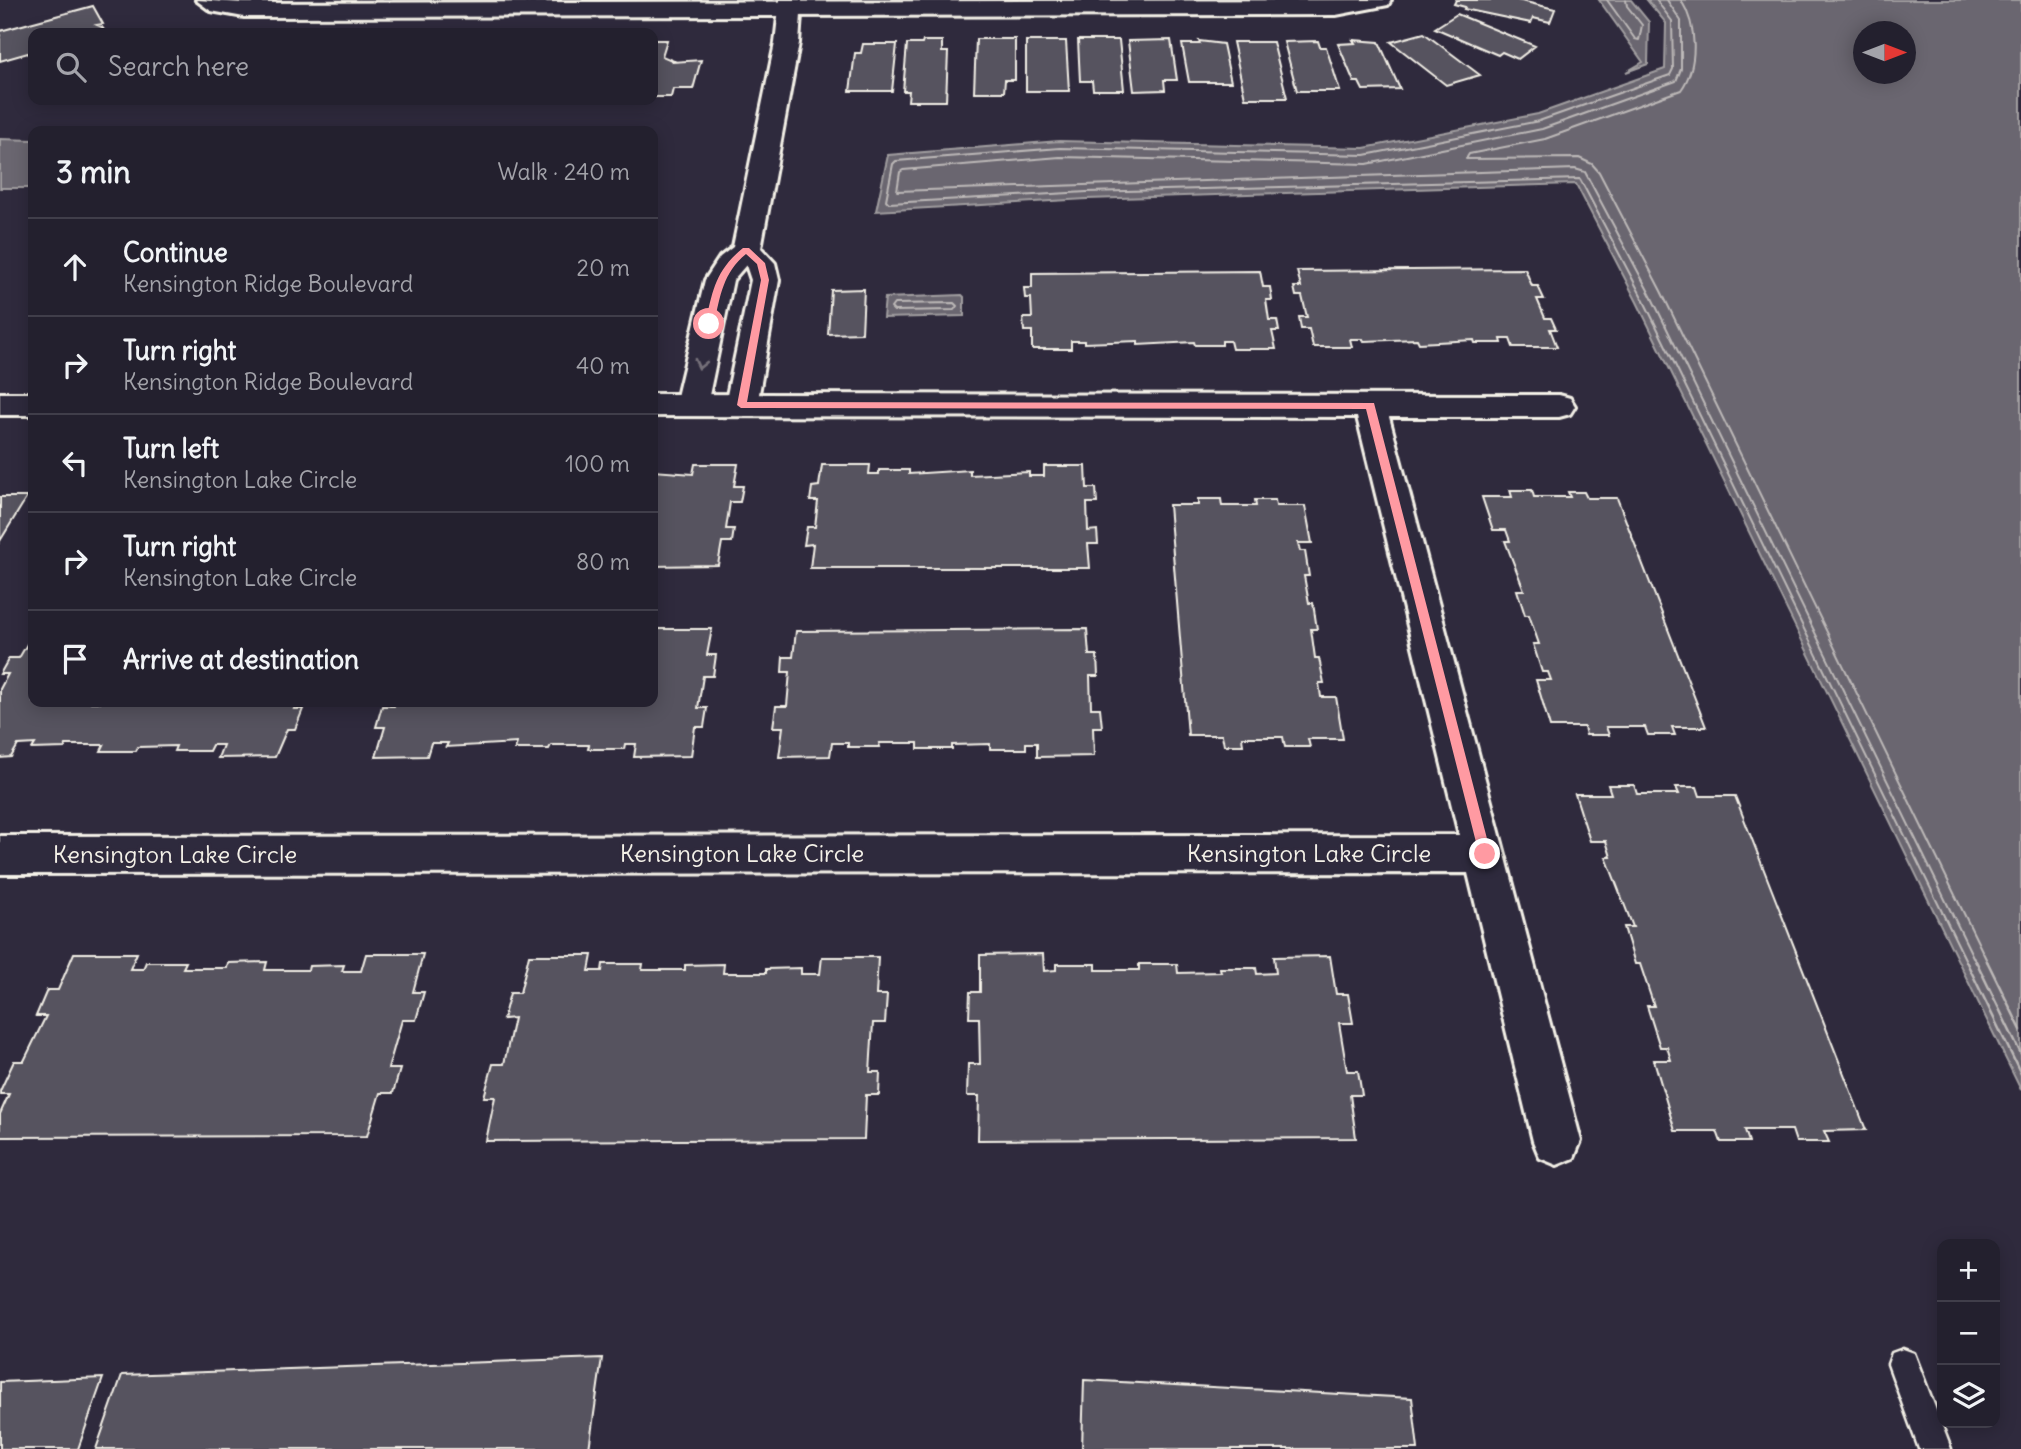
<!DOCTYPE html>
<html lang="en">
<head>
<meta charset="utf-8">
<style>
	:root { --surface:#23202e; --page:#2b2836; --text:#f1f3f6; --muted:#a3a3aa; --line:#403e4a }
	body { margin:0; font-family:Delius,sans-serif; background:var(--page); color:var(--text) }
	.controls { position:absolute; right:21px; bottom:21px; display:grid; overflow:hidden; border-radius:14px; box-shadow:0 4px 18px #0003 }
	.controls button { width:63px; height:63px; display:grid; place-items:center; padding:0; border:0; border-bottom:2px solid var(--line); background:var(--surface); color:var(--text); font:35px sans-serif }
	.compass { position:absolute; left:1853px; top:21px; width:63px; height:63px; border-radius:50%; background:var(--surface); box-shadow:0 4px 18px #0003; rotate:90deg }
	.stop { position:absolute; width:21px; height:21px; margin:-16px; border:5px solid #ff9aa2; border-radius:50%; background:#fff }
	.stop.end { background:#ff9aa2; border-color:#fff; box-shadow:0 2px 7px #0008 }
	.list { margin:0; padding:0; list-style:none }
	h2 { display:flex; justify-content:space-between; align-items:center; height:91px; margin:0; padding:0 28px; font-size:30px }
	h2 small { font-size:23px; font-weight:400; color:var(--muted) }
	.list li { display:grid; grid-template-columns:46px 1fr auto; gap:21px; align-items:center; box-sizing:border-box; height:98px; padding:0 28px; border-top:2px solid var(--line) }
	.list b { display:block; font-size:26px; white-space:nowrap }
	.list p { margin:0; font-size:23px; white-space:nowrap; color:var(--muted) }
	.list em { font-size:23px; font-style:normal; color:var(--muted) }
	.icon { flex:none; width:38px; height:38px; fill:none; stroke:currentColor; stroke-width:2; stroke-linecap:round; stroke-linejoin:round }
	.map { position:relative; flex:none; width:2021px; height:1449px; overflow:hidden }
	.search { position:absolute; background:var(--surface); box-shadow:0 4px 18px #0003; left:28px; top:28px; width:630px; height:77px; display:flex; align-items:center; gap:18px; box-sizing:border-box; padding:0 24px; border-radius:14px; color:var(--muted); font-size:26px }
	.panel { position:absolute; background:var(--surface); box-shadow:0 4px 18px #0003; left:28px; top:126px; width:630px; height:581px; border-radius:14px }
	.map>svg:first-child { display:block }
	.water { fill:#6a6670; stroke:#a19ea0; stroke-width:2; fill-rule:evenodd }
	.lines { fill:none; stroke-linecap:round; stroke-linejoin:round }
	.shore-far1 { stroke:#bdb9b8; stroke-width:2 }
	.shore { stroke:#bdb9b8; stroke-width:2.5 }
	.building { fill:#56525f; stroke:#f4f1e8; stroke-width:2 }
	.service-casing { stroke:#f4f1e8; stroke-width:5 }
	.minor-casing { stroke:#f4f1e8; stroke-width:6 }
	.tertiary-casing { stroke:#f4f1e8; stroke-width:6 }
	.service { fill:#2f2a3d; fill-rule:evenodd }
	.minor { fill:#2f2a3d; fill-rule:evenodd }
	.tertiary { fill:#2f2a3d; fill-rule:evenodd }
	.oneway { stroke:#747079 }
	.route { fill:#ff9aa2 }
	.labels { text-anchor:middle; stroke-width:6; stroke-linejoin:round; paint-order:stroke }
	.street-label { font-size:24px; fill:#f4f1e8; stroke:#2f2a3d }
</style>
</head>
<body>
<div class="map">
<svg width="2021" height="1449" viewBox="0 0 2021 1449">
	<rect width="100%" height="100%" fill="#2f2a3d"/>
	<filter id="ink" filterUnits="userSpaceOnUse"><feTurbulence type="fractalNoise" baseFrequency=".0143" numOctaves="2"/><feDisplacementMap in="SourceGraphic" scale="14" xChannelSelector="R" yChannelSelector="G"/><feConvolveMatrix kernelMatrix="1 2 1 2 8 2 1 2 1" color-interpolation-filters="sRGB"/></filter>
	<g filter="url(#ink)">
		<path class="water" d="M1599,0h32l18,22 -1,42 -22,8 17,-10z
			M1647,0h374v1090l-384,-788 -61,-118 -489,15 -211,12 12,-56 171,-14 305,7 174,-34 127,-45 1,-46zM1864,32h42v42h-42z
			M0,139l33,1v48h-33z
			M962,295l2,2v19l-81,2 2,-20z"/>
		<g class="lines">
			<path class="shore-far1" d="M1607,0l28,39 4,1 3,-15 -15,-19 -1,-6
				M1656,0l16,21 1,48 -3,6 -131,46 -174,34 -305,-7 -164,13 -3,3 -7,36 3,3 198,-11 493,-13 63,120 324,664
				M1667,0l14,21v48l-5,12 -134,48 -175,35 -307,-7 -157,13 -3,2 -3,19 678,-22 10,3 66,124 325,667
				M1681,0c16,26 18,65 0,90l-136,49 -76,15 -3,5 113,-1 13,6 7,8 62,119 327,672
				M954,303l3,3 -3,4 -60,1 -3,-3 3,-4z"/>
			<path class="shore" d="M1966,961l55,113
				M1976,961l45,93
				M1987,961l34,69"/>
		</g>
		<path class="building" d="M1456,0h61l38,9 -5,13 -17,-4 -2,5 -67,-14 1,-2 -11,-3z
			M93,6l10,18 -6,1 5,2 4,6h-73v32l-5,-12 -28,8v-30z
			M1457,14l78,32 -17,13 -16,-7 -4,3 -63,-27z
			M1424,33l56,42 -34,10 -55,-43z
			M976,39h39v41h-10l-1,12h-30z
			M653,40h14l-5,16 12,5 -2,1 29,-2 -8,29h-20l-2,8h-18z
			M1078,40h41l5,50h-31l-1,-9h-12z
			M1171,40l6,40h-13l1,10 -31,1 -6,-50z
			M1353,40l26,2 21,47 -37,1 -4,-8h-5l-16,-38 17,-1z
			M923,41h19v11h6l-2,49h-38l1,-10h-6l4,-47h15z
			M1026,41h40l3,50h-43z
			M1199,41l24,3 8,38h-42l-7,-38h18z
			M1318,41l2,6h6l14,44h-43l-13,-49z
			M1233,42h40l14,56h-42z
			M863,44h34l-5,47h-42l5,-38h6z
			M1525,269l7,17h6l6,13h-7l8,19h6l5,11h-6l7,18h-44l-3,-8h-9l1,4h-27l-1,-3 -55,3 -2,-4 -53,2 -1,-2h-13l2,8h-39l-4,-18h-8l-2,-12h8l-5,-21h-6l-2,-9h7l-4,-16z
			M1260,271l3,16h7l2,13h-6l3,20h8l2,11h-7l4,18h-44l-2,-8h-8v4h-27l-1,-3 -56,3v-4l-54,2v-2h-13v8h-39v-18h-8l-1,-13h9l-1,-20h-6l-1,-10h8v-15z
			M864,289l-2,44 -34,1 3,-44z
			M695,464h43l-4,22h9l-3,16h-10l-4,27h8l-2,13h-10l-4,23 -65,1 1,-95 39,3z
			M822,465h48l-1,9h10v-4h30v4l61,-4v5l59,-3v4h15v-10h42l1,22h9l1,15h-10l1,28 9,-1 1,14h-10l2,24h-280l3,-24 -9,1 3,-18h8l3,-26h-8l2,-14 7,-1z
			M1510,490h22l2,7h36l-2,-5h16l3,6h30l89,229h-34l3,8h-27l-3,-8h-39l3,8h-23l-2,-8h-34l-14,-47h15l-3,-8h-6l-9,-28h6l-10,-29h-4l-8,-25h7l-19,-49h5l-4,-11h-13l-11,-33h30z
			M0,497h27l-27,44z
			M1198,499h23l1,7h34l-1,-6h20l1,6h29l7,37h-14l2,8h5l4,25h-5l5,27h4l4,26h-6l4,29h4l5,25h-5l2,14h15l7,42h-35l2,8h-25l-2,-10h-41l1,8h-19l-2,-10h-34l-19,-230h29z
			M653,629h59l-5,26h9l-3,21h-10l-5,32h9l-3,19h-9l-4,29 -57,1 2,-13h-11l-1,5h-36l1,-4h-38l-2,4h-34l2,-6 -71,4 2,-4h-17l-4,13 -51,1 9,-30h-9l6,-21h12l1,-4h258z
			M1087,629l2,26h8l1,21h-8l1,32h9l2,19h-9l1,29 -57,1v-14h-11v6h-36v-5l-38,1v4h-34v-6h-39l1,4h-32v-4h-16l-2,13 -51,1 4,-30h-10l3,-21h11l3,-34h-8l1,-15h10l3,-26z
			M33,634v68h264l-3,7h9l-8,20h-8l-12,28 -57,1 5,-13h-11l-3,6h-35l2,-5 -38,1 -2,4h-35l3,-6h-38l-1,3 -33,1 3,-5 -17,1 -7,12 -11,1v-69l8,-15h-8l9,-16h10z
			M1608,785h26l3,9h42l-3,-7h21l3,9h35l131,334 -42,1 5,11h-33l-4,-12h-47l4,12h-28l-4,-11h-42l-21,-71h17l-4,-13h-7l-13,-41h7l-14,-42h-5l-11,-37h9l-27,-70h5l-5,-16h-16l-15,-47h36z
			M74,953h63l-7,16h13l3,-7h40l-3,6h44l1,-5 39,-1 -2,8h43l1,-4 35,-1 -2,6h19l5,-17h57l-10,38h11l-8,28h-14l-14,49h12l-7,24h-13l-13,43 -367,1v-23l9,-20h-9v-3l14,-30h10l22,-45h-10l11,-26h11z
			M1043,954l1,17 12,-1v-6h40v6h43v-6h38l1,9 43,-1 -1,-4h36l1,6 19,-1 -2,-16 56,-1 6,38h12l5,29h-14l8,48h11l4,24h-12l6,43 -378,2 1,-44h-12l1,-32h12l-1,-46h-10l1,-26h10v-37z
			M529,955h63l-3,16h13l1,-7h40l-1,6h43v-5l39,-1 -1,9h43v-4l35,-1v6h19l2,-17h56l-2,38h11l-2,28h-12l-3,49h10l-1,23h-13l-2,44 -378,2 9,-44h-11l9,-33h11l10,-46 -11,1 7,-26h10z
			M602,1358l-13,91h-493l26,-74z
			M103,1378l-25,71h-78v-67z
			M1084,1380l328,18 6,51h-336z"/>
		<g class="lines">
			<defs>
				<path id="service" d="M1903,1349l11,4 37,96h-32l-31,-85 4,-11z"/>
				<path id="minor" d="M196,0l48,3 1147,-3 -3,5 -52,10 -1092,2 -33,-6z
					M0,393h33v22h-33z
					M653,394l906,1 11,3 5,8 -5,8 -11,3h-170l192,724 -7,17 -17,7 -17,-7 -7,-17 -65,-268 -1468,1v-38l1459,-1 -102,-418 -704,-1z"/>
				<path id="tertiary" d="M780,0h22l-3,43 -38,205 14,15 4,17 -22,125 -5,8 -11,3 -11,-3 -5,-8 26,-125 -5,-15 -13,15 -26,125 -5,8 -11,3 -11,-3 -5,-8 30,-125 15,-23 13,-10 42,-204z"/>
			</defs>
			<use href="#service" class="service-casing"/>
			<use href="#minor" class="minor-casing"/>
			<use href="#tertiary" class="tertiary-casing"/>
			<use href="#service" class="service"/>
			<use href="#minor" class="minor"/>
			<use href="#tertiary" class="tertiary"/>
		</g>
		<defs><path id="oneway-chevron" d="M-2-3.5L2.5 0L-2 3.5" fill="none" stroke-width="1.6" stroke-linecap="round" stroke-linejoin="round" transform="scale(1.75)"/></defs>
		<use class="oneway" href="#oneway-chevron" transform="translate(700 364) rotate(103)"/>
	</g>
	<path class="route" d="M743,248h6l16,15 4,17 -22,122 627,1 117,451 -2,4h-8l-2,-4 -113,-445 -625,-1 -4,-3 24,-125 -4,-16 -11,-10c-23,19 -26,42 -32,70l-5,3 -4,-3c8,-34 10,-53 38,-76z"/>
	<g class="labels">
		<g class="street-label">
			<text x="742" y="862">Kensington Lake Circle</text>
			<text x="1309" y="862">Kensington Lake Circle</text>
			<text x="175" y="863">Kensington Lake Circle</text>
		</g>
	</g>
</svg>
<div class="controls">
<button>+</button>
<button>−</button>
<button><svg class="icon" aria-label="layers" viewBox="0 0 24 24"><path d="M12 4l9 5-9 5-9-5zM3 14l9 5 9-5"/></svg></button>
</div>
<svg class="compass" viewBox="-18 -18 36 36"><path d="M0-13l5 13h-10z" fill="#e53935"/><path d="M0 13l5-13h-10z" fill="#a3a3aa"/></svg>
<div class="stop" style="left:709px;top:324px"></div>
<div class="stop end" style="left:1485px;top:854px"></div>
<div class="search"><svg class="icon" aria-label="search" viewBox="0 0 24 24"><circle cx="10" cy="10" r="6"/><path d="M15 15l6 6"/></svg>Search here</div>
<section class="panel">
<h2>3 min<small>Walk · 240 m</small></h2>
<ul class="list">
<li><svg class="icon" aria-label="ahead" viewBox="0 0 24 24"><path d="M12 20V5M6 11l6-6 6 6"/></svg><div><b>Continue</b><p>Kensington Ridge Boulevard</p></div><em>20 m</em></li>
<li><svg class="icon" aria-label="right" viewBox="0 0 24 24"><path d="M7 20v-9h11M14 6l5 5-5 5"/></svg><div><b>Turn right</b><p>Kensington Ridge Boulevard</p></div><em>40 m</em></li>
<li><svg class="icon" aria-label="left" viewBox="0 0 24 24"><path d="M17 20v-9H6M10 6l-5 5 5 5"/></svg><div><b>Turn left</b><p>Kensington Lake Circle</p></div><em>100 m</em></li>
<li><svg class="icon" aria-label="right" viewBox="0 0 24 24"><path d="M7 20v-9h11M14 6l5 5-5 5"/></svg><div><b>Turn right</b><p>Kensington Lake Circle</p></div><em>80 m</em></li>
<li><svg class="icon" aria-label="arrive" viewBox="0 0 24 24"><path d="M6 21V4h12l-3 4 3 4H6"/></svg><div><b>Arrive at destination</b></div></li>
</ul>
</section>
</div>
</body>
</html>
